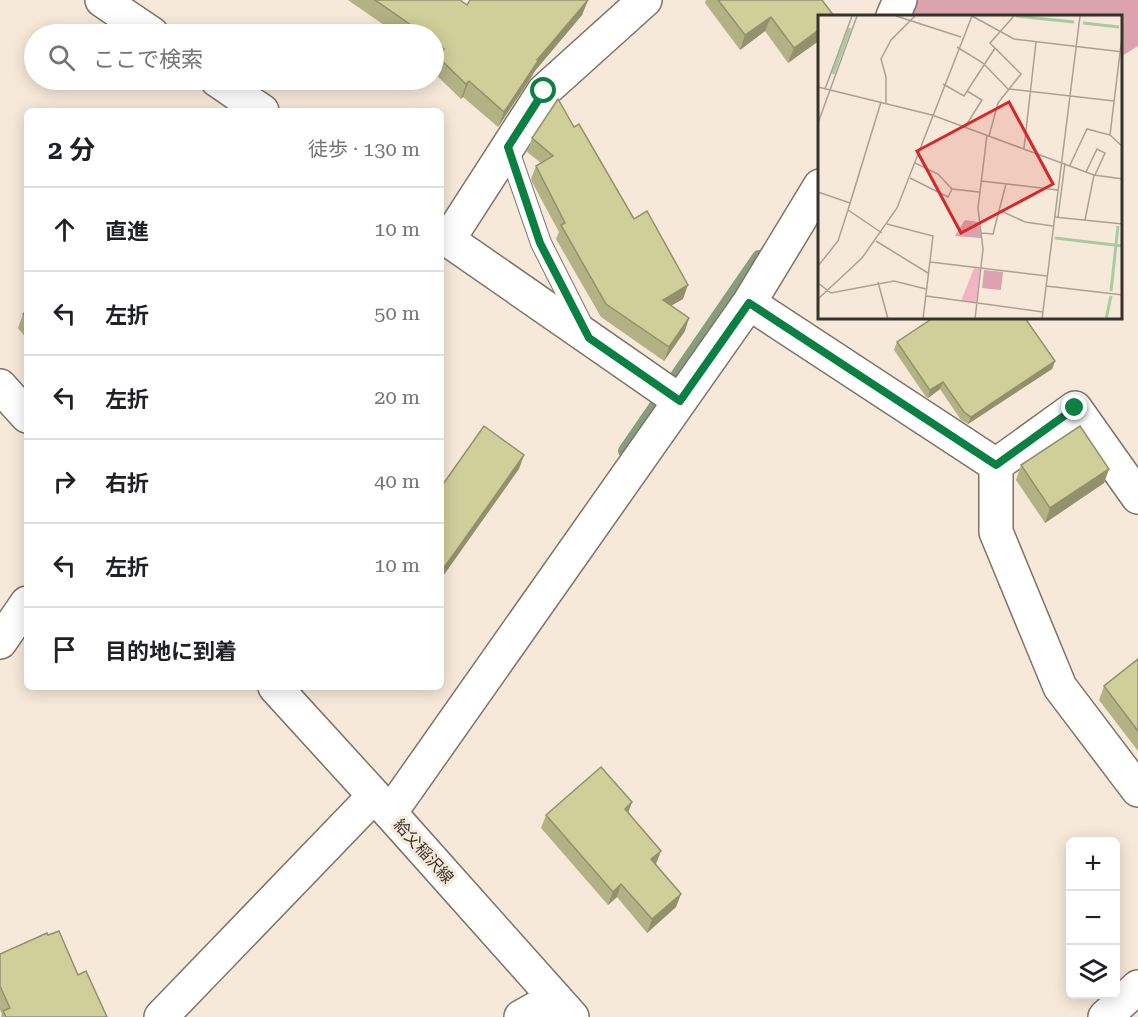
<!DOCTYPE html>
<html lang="ja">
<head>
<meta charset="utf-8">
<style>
	:root { --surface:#fff; --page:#f6f6f6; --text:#202124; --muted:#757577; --line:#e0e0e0 }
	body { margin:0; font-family:"Roboto Serif","Noto Sans JP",serif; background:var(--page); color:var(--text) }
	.controls { position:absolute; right:18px; bottom:18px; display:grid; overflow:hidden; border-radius:9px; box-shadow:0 3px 15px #0003 }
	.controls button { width:54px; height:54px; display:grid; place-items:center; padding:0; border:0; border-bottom:2px solid var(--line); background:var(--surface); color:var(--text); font:30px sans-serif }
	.stop { position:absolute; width:18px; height:18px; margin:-14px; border:4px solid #0b8043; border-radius:50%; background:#fff }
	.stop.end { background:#0b8043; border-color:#fff; box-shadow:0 2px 6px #0008 }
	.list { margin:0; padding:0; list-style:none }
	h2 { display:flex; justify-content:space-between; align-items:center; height:78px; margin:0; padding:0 24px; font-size:26px }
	h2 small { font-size:20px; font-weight:400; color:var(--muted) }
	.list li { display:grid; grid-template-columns:39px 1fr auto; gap:18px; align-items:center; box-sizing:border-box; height:84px; padding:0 24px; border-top:2px solid var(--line) }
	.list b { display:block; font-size:22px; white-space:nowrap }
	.list em { font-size:20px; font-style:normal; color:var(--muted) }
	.icon { flex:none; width:33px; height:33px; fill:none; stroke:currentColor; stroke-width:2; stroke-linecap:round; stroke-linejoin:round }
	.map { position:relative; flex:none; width:1138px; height:1017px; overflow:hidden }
	.search { position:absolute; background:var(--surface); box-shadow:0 3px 15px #0003; left:24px; top:24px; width:420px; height:66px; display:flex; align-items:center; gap:15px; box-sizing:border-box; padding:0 21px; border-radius:33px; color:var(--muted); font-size:22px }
	.panel { position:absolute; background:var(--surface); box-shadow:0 3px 15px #0003; left:24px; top:108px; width:420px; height:582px; border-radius:9px }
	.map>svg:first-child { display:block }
	.forest { fill:#dca2ad }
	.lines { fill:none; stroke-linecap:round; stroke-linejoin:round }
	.stream { stroke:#869e7e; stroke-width:14 }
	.lane-casing { stroke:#7e7365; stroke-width:22 }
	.street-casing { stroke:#7e7365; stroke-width:36 }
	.secondary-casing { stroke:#7e7365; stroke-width:36 }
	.lane { stroke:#fff; stroke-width:20 }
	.street { stroke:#fff; stroke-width:33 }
	.secondary { stroke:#fff; stroke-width:33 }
	.wall { fill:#b3b284 }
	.shaded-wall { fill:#92916c }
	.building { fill:#d0cf9a; stroke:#92916c; stroke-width:1.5 }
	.route { stroke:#0b8043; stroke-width:8 }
	.labels { text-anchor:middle; stroke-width:6; stroke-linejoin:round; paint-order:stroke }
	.street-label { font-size:16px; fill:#37322c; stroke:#f6e9d9 }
	.inset-river { fill:none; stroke:#a8cca1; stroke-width:3 }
	.inset-road { fill:none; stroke:#aaa094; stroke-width:1.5 }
	.view { fill:#d62828; fill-opacity:0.15; stroke:#d62828; stroke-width:3 }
	.inset-edge { fill:none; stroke:#37322c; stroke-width:3 }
</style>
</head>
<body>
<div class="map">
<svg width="1138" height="1017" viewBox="0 0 1138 1017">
	<rect width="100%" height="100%" fill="#f6e9d9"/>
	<path class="forest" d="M918,0h220v46l-16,10v-40h-209l-1,-1z"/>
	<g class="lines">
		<path class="stream" d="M677,376l82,-119
			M625,451l33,-48"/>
		<defs>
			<path id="lane" d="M508,148l33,95 44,87"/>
			<path id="street" d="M102,0l50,34
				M893,16l7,-16
				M217,80l45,31
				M441,235l239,166
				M448,240l96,-149 101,-91
				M749,303l247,162v67l64,155 78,103
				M996,465l79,-57 63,89
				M0,642l27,-39
				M390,813l359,-510 71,-117
				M161,1017l213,-221
				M521,1017l34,-19"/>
			<path id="secondary" d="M0,386l27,30
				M275,687l115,126 182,204
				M1105,1017l33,-30"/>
		</defs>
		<use href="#lane" class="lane-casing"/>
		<use href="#street" class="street-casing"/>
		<use href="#secondary" class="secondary-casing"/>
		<use href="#lane" class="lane"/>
		<use href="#street" class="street"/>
		<use href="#secondary" class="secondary"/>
	</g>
	<path class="wall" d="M348,0h112l7,5 121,-5 -6,15 -48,57 -2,4 -34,51 -35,-30 -2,2 -27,-26v-8l1,-4h-1v-27h-37z
		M706,0h116l-2,16v24l-32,23 -23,-32 -25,19 -35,-47z
		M574,127l60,92 49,80 -11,6 13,26 -21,30 -63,-44 -45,-78 3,-7 -27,-50 -1,-3 5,-13 5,-3 -14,-11 5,-14z
		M27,311v28l-9,-11 5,-14z
		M897,342l158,19 -3,8 -84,55 -7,-4 -21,-31 -12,9 -2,-1 -32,-47z
		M1021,465l88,4 -5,14 -59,40 -29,-43z
		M1138,659v92l-39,-51 5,-14z
		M632,802l-4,11 27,51 26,30 -5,13 -29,26 -30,-36 -9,8 -67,-77 5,-13z
		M0,954l78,21 29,42h-106l1,-3 -2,-4z"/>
	<path class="shaded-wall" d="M588,0l-6,15 -48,57 -2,4 -34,51 6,-15 33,-52z
		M771,17l-6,14 -25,19 5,-15z
		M820,29v11l-32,23 6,-15z
		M469,81l-6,16 -2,2 5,-15z
		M688,285l-5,14 -25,14 5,-13z
		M689,318l-4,13 -21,30 5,-14z
		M1055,361l-3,8 -84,55 3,-7z
		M943,382l-3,7 -12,9 2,-8z
		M524,455l-5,14 -78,110v-7z
		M1109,469l-5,14 -59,40 5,-15z
		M632,802l-5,13 -2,-6z
		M661,851l-5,13 -10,8 5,-13z
		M621,884l-4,13 -9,8 5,-13z
		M681,894l-5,13 -29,26 5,-14z"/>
	<path class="building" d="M375,0h85l7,5 3,-5h118l-51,60 1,1 -34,51 -35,-31 -3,3 -29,-28 7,-7 -10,-8v-7h-10z
		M718,0h104l12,16h-14v13l-26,19 -23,-31 -26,18z
		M558,99l16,28 5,-3 55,95 13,-8 41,74 -25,15 26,18 -20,29 -63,-43 -45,-79 4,-2 -29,-57 17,-10 -21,-18z
		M27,311v8l-4,-5z
		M933,318h92l30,43 -84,56 -7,-5 -21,-30 -13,8 -1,-1 -32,-47z
		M484,426l40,29 -83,117v-85z
		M1080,426l29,43 -59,39 -29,-43z
		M1138,659v72l-34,-45z
		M601,767l31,35 -7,7 36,42 -10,8 30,35 -29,25 -31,-35 -8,8 -67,-77z
		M59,931l19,44 8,-4 21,46h-101l-3,-6 7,-3 -10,-22v-32l47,-21 1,2z"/>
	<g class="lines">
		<path class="route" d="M544,91l-36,56 32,96 49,95 91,63 69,-98 247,162 79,-57"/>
	</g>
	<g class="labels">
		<g class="street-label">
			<text transform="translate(424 851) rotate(48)" y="6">給父稲沢線</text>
		</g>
	</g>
	<g transform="translate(818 15)">
		<rect width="304" height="304" fill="#f6e9d9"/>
		<path d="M156,253l6,1 -4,34 -15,-2z" fill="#f0b7c2"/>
		<path d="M147,205l14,2 2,16 -26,-2zM166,255l19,2 -2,18 -19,-2z" fill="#dca2ad"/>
		<path class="inset-river" d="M198,1l58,6M265,8l36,4M15,59l17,-46M237,223l68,8M293,276l7,-65M288,304l5,-23"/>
		<path class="inset-road" d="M78,1l65,21M154,1l42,23 109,13M305,13l-13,107 13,12M139,32l26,16 26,27M125,69l21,12 31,-48M0,72l114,28 162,60 29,4M7,74l27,-73M191,74l105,12M63,87l-33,108 34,23M68,88v-26l-5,-18 10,-19 24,-24M0,108l39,-107M147,112l17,-27 -15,-9M171,121l9,-33 23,-29 -31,-31 24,-27M206,133l12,-106M97,148l23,11 14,15 27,3M252,150l17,-36 23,6M268,157l11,-23 8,4 -10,22M92,163l38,19 4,-8M163,166l77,9M0,177l32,11M183,196l24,11 28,4M236,202l69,7M240,202l7,-54M267,205l9,-45M69,209l46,12 -10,83M163,218l12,1 13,-50M58,226l52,32M112,247l117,14M0,251l20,-25 10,-31M60,267l10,37M0,268l13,10 63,-12 32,8M228,271l77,9M108,281l117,16M0,284l44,-41 35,-50 75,-192M157,304l8,-70 -5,-41 9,-73M224,304l38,-303"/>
		<path class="view" d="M191,87l44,82 -92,49 -44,-82z"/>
		<rect width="304" height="304" class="inset-edge"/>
	</g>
</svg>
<div class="controls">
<button>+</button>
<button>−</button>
<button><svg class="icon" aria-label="layers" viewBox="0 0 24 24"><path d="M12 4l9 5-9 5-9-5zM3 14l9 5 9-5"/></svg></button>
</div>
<div class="stop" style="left:544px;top:91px"></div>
<div class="stop end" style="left:1075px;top:408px"></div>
<div class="search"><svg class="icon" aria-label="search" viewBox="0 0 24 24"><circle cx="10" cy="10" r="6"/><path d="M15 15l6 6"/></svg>ここで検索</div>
<section class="panel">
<h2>2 分<small>徒歩 · 130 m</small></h2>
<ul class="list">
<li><svg class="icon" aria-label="ahead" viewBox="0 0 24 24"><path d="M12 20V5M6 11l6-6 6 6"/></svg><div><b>直進</b></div><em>10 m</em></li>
<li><svg class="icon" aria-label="left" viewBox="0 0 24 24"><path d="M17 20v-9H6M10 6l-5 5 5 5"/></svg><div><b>左折</b></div><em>50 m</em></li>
<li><svg class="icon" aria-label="left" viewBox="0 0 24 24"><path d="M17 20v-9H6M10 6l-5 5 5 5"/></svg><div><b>左折</b></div><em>20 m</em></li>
<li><svg class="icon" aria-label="right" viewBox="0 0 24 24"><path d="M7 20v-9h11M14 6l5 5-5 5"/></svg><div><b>右折</b></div><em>40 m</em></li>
<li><svg class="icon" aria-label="left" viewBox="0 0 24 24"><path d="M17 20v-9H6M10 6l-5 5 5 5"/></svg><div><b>左折</b></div><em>10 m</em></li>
<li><svg class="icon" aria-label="arrive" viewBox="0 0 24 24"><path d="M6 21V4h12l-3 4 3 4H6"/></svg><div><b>目的地に到着</b></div></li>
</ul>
</section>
</div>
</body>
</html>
